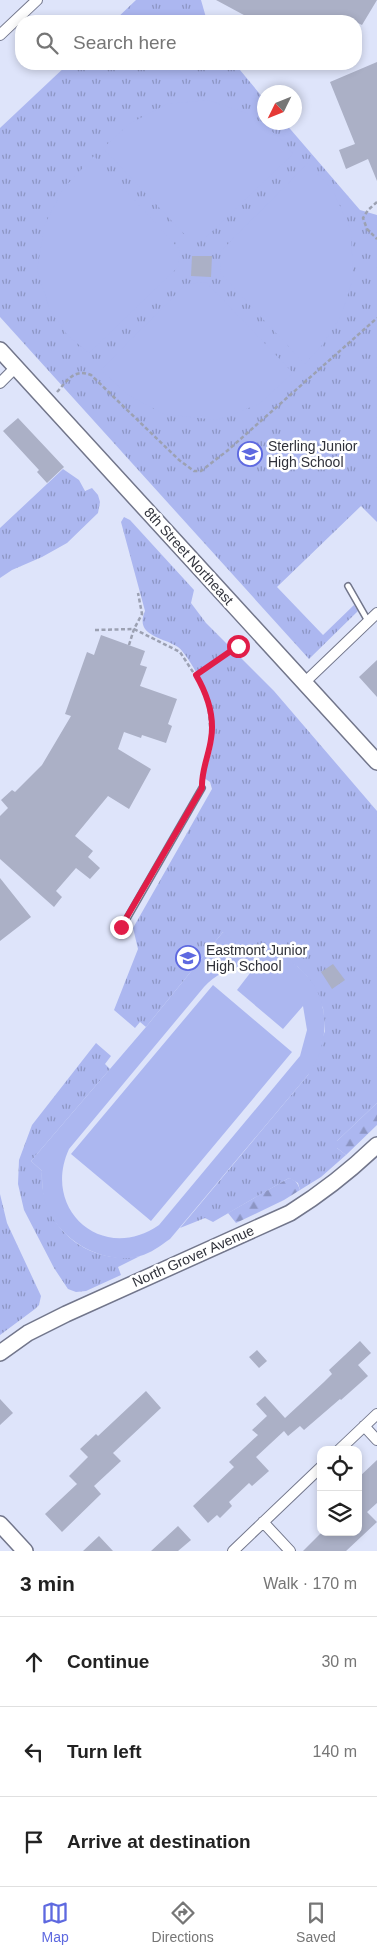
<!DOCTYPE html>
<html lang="en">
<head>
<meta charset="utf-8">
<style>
	:root { --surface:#fff; --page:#f6f6f6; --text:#222; --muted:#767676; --line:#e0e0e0; --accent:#5e69e0 }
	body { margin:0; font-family:Helvetica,sans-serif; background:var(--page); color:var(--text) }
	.controls { position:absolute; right:15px; bottom:15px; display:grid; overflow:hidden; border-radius:10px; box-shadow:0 2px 8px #0003 }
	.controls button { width:45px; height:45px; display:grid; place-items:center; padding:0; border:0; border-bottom:1px solid var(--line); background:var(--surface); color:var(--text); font:25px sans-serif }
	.compass { position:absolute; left:257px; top:85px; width:45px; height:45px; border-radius:50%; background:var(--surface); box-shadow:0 2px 8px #0003; rotate:227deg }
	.stop { position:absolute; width:15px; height:15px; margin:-11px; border:4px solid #e11d48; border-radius:50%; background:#fff }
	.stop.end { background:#e11d48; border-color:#fff; box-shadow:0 1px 5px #0008 }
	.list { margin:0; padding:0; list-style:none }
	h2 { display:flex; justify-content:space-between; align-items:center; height:65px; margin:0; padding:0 20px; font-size:21px }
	h2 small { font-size:16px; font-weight:400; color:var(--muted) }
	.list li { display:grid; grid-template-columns:32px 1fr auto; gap:15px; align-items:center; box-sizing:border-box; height:90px; padding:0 20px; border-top:1px solid var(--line) }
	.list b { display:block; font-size:19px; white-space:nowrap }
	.list em { font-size:16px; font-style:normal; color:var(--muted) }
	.icon { flex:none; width:28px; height:28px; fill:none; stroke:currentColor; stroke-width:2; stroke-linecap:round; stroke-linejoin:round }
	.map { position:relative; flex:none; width:377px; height:1551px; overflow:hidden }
	.search { position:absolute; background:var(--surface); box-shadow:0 2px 8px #0003; left:15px; right:15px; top:15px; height:55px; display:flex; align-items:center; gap:12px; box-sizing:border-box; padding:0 18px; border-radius:20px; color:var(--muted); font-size:19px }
	.sheet { height:335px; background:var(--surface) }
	nav { display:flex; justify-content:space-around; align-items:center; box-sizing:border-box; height:70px; border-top:1px solid var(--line); background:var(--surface); font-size:14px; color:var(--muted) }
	nav a { display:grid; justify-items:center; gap:2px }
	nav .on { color:var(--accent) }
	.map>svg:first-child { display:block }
	.grass { fill:url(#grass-tufts) }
	.forest { fill:url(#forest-firs) }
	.green { fill:#acb7f0; fill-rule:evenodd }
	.building { fill:#abb0c6 }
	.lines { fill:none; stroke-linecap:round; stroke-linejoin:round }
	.lane-casing { stroke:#72768b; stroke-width:8 }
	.street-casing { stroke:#72768b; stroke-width:12 }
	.secondary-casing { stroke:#72768b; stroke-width:18 }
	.path { stroke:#9ca1b2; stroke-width:2.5; stroke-dasharray:4 2.5; stroke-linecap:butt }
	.lane { stroke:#fff; stroke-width:5 }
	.street { stroke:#fff; stroke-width:10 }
	.secondary { stroke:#fff; stroke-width:15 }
	.route { stroke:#e11d48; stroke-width:6 }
	.labels { text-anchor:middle; stroke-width:5; stroke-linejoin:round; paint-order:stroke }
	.poi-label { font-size:14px; fill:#2f313a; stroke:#fff; text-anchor:start }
	.street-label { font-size:14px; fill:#2f313a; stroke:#fff }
</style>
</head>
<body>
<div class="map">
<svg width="377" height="1551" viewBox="0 0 377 1551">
	<defs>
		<pattern id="grass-tufts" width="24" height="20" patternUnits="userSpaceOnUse" patternTransform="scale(1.25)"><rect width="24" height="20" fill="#acb7f0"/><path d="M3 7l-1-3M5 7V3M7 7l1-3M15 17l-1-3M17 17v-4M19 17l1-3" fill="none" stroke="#8c95c3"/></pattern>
		<pattern id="forest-firs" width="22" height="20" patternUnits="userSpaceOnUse" patternTransform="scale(1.25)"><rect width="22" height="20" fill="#acb7f0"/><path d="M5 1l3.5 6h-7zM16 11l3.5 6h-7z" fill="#8c95c3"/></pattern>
	</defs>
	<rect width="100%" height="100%" fill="#dee4fa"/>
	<path class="grass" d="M136,0h65l6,21h-93z
		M68,64h167l29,35v23l21,1 75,87 17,5v307l-16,-16 -84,81 46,48 31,-30 4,6 -49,48 -309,-342v-189z
		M63,469l16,11 6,11 7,-3 6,7 2,7 -2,11 -31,30 -25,14 -30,13 -12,8v-50z
		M124,517l6,3 64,70 -3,13 15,20 68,68 103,120v292l-40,38v7l9,7 -25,22 -21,13 -2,-7 -9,-5 -76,44 -8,-4 -25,10 128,-153 17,-44 -2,-23 -16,-32 -9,-9 -20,-12 -12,-3 -11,-2 -26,1 -6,-19 -77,95 -6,-5 -5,6 -21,-18 24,-61 -5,-21 79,-139 -2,-7 -6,-4c3,-13 9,-28 10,-41 1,-30 -10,-54 -26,-78 -3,-4 -6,-9 -10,-12 -15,-10 -44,-11 -33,-36l-24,-89z
		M96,1043l15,13 -6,8 5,5 -79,92 11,10c-3,54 44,95 98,85l-22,11 3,8 -35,16 -10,1 -8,-3 -14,-21 -30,-58 -6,-26 1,-24 13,-35z
		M0,1194l7,29 34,73 -2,9 -4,4 -35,26z"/>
	<path class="forest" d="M377,1103v22l-31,30 -9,-7v-7z
		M289,1178c7,2 9,6 11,12l-16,10 -48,23 -8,-10z"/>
	<path class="green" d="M160,64h27l-15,13z
		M208,100l41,14 30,23 14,17 -87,83h-19l-84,-89 26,-24 38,-20z
		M94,156l86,94 -2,17 -89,86 -21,-17 -18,-26 -13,-40 8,-46 18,-35z
		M308,163l25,28 18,39 2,48 -12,38 -18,28 -18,20 -85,-91 1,-22z
		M206,282l87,91 -34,31 -42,16 -53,-6 -36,-19 -27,-25 85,-86z
		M223,932l13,11 -6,8c12,-1 25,-2 38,1 57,15 72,77 40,123l-138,164c-10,7 -19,14 -30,17 -37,10 -81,-16 -94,-51 -4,-11 -4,-23 -4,-34l-11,-10 115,-134zM244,966l10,2 -17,22 46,39 20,-23 4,24 -7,26 -141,169c-56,39 -118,-15 -90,-76l135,-162c11,-12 24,-18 40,-21z
		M213,985l79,67 -141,169 -80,-67z"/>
	<path class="building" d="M216,0h161l-15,25 -21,-10 -4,6h-82z
		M377,62v119l-9,-22 -22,10 -7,-19 16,-6 -25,-62z
		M192,256h20l-1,21 -20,-1z
		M18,418l46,49 -17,16 -10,-11 2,-2 -36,-39z
		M101,635l44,16 -5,14 7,2 -7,19 37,13 -9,25 4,2 -6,17 -24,-8 -1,3 -17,-6 -6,17 33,20 -22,40 -21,-13 -33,40 18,15 -5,6 12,11 -10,11 -14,-11 -20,23 6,6 -8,10 -54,-48v-43l8,-8 -7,-8 11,-10 3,2 27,-27 29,-49 -6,-2 22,-62 7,3z
		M377,660v37l-18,-20z
		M0,878l31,39 -31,24z
		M333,964l12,16 -13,9 -11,-17z
		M360,1341l11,12 -13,12 10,11 -27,24 -1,-1 -36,31 -4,-4 -12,10 -4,-5 -28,26 13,14 -17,15 -3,-3 -20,19 3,4 -12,12 -3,-3 -9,8 -15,-17 41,-39 -5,-5 29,-27 -6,-5 15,-14 -11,-12 9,-8 20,22 39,-36 8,-8 -3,-4z
		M257,1350l10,11 -8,7 -10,-11z
		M146,1391l15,17 -48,45 8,8 -27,25 7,8 -39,38 -17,-18 32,-30 -8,-8 19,-19 -8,-8 16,-15 2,2z
		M0,1399l13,14 -13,12z
		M377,1460v43l-10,9 10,10 -31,29h-43l19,-19h36v-54z
		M178,1526l13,14 -13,11h-27z
		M99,1536l14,15h-30z"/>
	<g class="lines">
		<defs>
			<path id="lane" d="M348,586l20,35
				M118,934l84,-146"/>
			<path id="street" d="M0,35l37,-35
				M0,383l16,-16
				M304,683l73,-70
				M364,1426l13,14
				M339,1450l38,-36
				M263,1522l27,29
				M233,1551l88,-84"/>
			<path id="secondary" d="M0,350l377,412
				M0,1353l28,-20 38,-19 224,-101c32,-20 60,-42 87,-68
				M0,1524l25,27"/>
		</defs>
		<use href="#lane" class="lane-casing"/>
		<use href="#street" class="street-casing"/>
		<use href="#secondary" class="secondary-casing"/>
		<path class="path" d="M377,202l-9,8 -5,8 4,11 10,10
			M57,392c10,-11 17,-24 34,-17l88,85 15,11h7l26,-20 150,-133
			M95,630l39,-1 46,23 24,37 4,13 3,36 -9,42
			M129,645l5,-16 8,-15 -4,-21
			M196,675l42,-30"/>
		<use href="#lane" class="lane"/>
		<use href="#street" class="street"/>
		<use href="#secondary" class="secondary"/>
	</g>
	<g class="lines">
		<path class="route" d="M121,927l81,-139c-1,-17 7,-33 9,-49 4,-23 -4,-45 -15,-64l42,-29"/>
	</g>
	<defs>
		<symbol id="school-ring" viewBox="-11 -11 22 22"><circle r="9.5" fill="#fff" stroke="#5e69e0" stroke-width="1.5"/><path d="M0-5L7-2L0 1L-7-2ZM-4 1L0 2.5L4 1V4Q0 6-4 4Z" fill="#5e69e0"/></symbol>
	</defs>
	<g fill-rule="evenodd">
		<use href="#school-ring" x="236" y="440" width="28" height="28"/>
		<use href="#school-ring" x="174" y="944" width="28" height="28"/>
	</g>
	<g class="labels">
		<g class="poi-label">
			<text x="268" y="451">Sterling Junior<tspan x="268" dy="16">High School</tspan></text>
			<text x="206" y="955">Eastmont Junior<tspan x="206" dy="16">High School</tspan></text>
		</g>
		<g class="street-label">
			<text transform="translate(189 556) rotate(48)" y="5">8th Street Northeast</text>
			<text transform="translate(193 1256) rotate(-24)" y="5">North Grover Avenue</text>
		</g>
	</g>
</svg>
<div class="controls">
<button><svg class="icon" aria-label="locate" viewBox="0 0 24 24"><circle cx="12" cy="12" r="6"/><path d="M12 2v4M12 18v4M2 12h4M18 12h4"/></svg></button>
<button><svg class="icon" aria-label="layers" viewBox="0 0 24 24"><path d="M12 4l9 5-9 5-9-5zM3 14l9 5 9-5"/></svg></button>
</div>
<svg class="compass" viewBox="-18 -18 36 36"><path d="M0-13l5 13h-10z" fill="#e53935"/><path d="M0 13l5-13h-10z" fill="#767676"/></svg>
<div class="stop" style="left:238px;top:646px"></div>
<div class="stop end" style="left:121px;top:927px"></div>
<div class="search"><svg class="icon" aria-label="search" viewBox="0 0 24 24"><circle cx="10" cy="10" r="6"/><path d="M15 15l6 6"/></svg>Search here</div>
</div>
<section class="sheet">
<h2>3 min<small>Walk · 170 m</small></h2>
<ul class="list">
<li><svg class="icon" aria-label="ahead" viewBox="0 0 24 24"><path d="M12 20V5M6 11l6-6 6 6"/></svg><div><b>Continue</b></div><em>30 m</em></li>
<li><svg class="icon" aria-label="left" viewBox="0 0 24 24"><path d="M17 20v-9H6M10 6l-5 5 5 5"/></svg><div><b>Turn left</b></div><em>140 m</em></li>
<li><svg class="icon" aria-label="arrive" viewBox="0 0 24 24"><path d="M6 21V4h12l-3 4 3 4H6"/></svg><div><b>Arrive at destination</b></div></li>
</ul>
</section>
<nav>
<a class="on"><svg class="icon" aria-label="map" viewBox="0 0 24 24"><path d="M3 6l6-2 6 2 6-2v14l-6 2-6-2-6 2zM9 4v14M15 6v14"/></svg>Map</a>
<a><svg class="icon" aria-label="directions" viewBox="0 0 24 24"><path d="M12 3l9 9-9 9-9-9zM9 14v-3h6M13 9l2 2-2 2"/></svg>Directions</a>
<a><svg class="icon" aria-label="saved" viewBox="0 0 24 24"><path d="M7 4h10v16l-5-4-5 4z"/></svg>Saved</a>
</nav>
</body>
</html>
